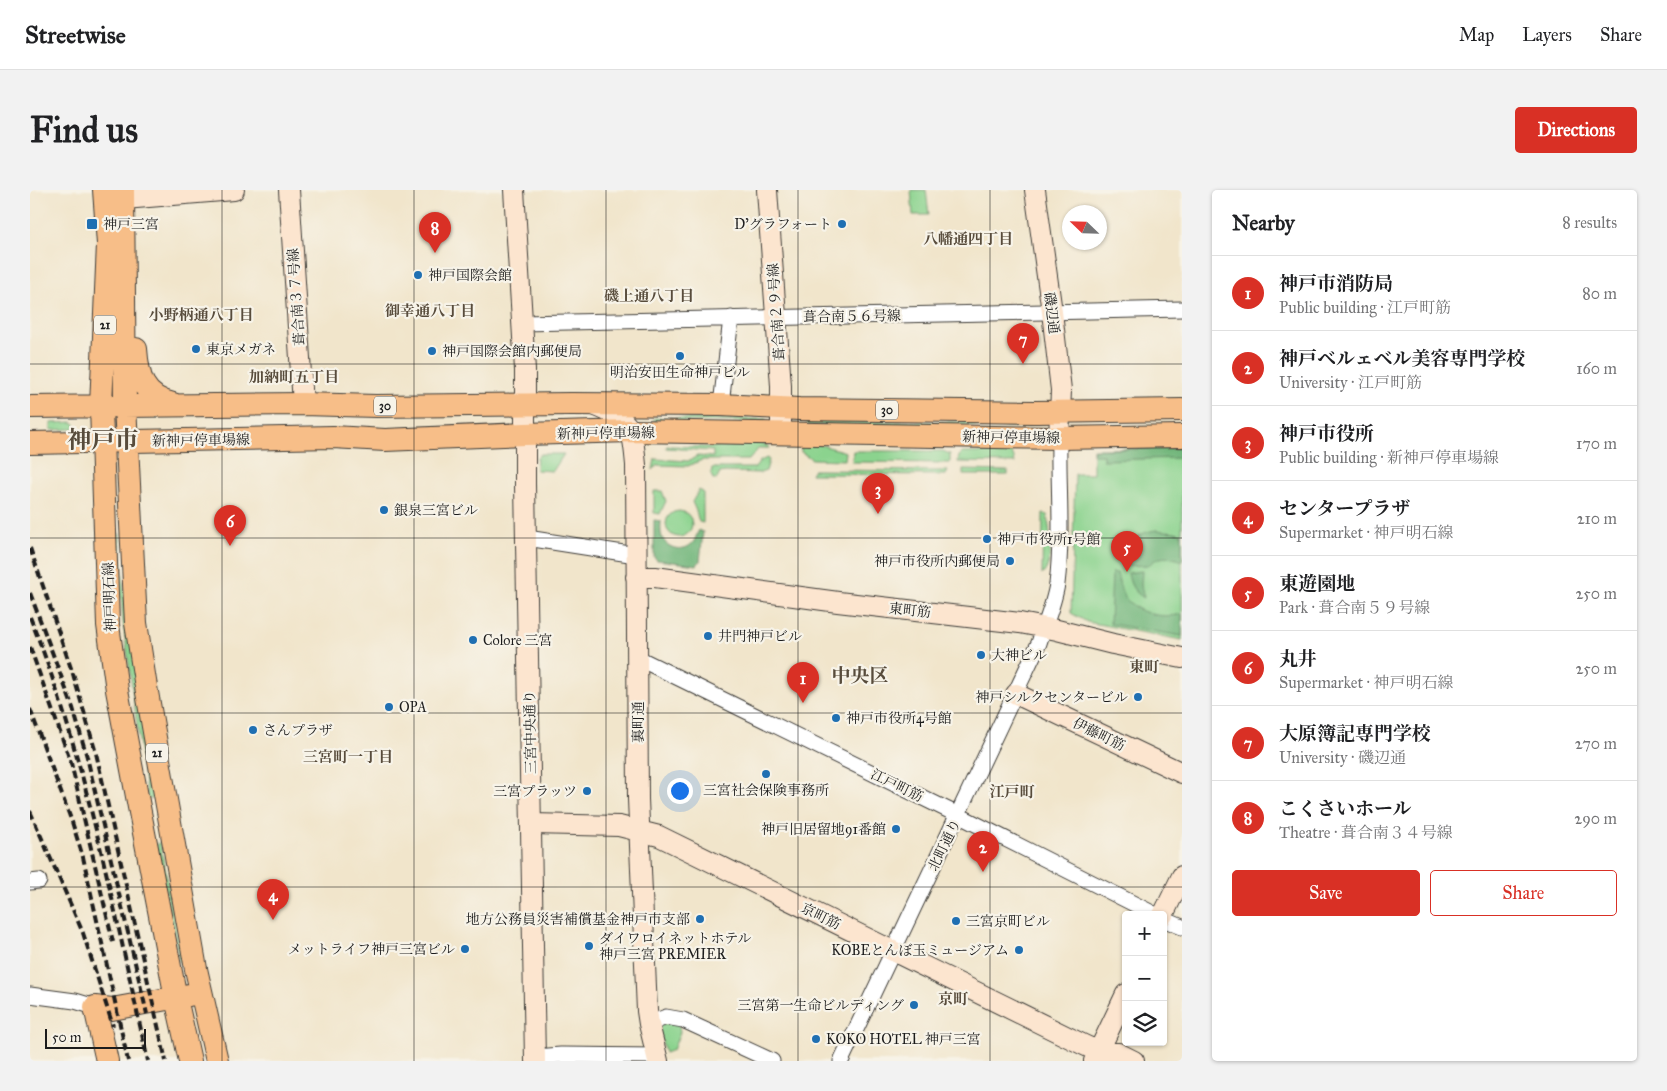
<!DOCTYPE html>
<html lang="en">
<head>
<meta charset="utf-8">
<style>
	:root { --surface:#fff; --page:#f2f2f2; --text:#202124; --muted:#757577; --line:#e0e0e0; --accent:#d93025 }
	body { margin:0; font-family:"IM FELL Great Primer","Noto Serif JP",serif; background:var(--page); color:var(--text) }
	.controls { position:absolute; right:15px; bottom:15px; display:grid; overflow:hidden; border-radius:5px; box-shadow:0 1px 4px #0004 }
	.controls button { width:45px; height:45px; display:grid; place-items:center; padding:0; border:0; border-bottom:1px solid var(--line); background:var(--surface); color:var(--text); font:25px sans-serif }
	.compass { position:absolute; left:1032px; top:15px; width:45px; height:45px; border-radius:50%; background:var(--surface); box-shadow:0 1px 4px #0004; rotate:293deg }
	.scale { position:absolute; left:15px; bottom:12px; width:101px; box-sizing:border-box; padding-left:5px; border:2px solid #1c1c1c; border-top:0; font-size:14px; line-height:18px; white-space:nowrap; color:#1c1c1c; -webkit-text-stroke:4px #f7f3e8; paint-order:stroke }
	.you { position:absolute; left:649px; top:600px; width:18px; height:18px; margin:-12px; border:4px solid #fff; border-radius:50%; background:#1a73e8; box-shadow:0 0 0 8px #1a73e833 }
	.badge { display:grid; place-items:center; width:32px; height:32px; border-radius:50%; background:var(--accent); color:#fff; font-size:16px; font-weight:700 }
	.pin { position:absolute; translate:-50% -41px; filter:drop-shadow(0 1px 2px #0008) }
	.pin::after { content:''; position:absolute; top:26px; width:18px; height:15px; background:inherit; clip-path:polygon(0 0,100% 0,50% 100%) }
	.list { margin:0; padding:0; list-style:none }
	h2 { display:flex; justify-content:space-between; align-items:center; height:65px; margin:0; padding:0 20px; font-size:21px }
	h2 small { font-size:16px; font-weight:400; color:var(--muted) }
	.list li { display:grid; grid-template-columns:32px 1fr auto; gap:15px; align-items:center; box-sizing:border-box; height:75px; padding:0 20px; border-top:1px solid var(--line) }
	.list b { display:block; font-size:19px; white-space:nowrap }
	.list p { margin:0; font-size:16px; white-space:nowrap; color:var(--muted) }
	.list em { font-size:16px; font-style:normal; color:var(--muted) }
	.actions { display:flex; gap:10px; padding:15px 20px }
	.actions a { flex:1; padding:11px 0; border:1px solid var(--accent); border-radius:5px; text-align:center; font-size:18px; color:var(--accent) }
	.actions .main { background:var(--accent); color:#fff }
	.icon { flex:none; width:28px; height:28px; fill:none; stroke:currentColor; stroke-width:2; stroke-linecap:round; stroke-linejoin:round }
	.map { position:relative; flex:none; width:1152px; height:871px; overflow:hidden; border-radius:5px }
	header { display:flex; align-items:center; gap:30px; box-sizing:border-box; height:70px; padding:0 25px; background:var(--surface); border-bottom:1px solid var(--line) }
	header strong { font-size:24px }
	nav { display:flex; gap:28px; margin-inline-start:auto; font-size:18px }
	.intro { display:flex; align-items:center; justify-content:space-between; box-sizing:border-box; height:120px; padding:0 30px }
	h1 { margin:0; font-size:35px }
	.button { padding:12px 22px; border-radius:5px; background:var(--accent); color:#fff; font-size:18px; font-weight:700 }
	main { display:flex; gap:30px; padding:0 30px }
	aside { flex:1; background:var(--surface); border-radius:5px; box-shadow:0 1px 4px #0004 }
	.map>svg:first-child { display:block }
	.green { fill:#8bd38e; stroke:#547855 }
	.forest { fill:#70b579; stroke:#46684a }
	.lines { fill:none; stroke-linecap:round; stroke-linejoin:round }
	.street-casing { stroke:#3c3a36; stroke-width:17 }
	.secondary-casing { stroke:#3c3a36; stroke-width:22 }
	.primary-casing { stroke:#3c3a36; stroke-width:24 }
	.street { stroke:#fff; stroke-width:15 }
	.secondary { stroke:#fce5cf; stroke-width:20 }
	.primary { stroke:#f7be88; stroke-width:22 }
	.rail { stroke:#1c1c1c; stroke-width:4; stroke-dasharray:8 4; stroke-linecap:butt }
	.grid { fill:none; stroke:#1c1c1c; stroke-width:1; stroke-opacity:0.55 }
	.poi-dot { fill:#1f6fb2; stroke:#f7f3e8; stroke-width:2 }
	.labels { text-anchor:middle; stroke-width:4.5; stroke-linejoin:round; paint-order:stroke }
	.shield { fill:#f7f3e8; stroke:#5e5c59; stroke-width:1 }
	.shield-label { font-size:12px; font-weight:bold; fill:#1c1c1c }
	.poi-label { font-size:14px; fill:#1c1c1c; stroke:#f7f3e8; text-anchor:start }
	.street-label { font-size:14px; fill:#1c1c1c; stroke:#f7f3e8 }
	.neighbourhood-label { font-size:15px; font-weight:bold; fill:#584c3c; stroke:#f7f3e8 }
	.district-label { font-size:19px; font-weight:bold; fill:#584c3c; stroke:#f7f3e8 }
	.town-label { font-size:24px; font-weight:bold; fill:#584c3c; stroke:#f7f3e8 }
</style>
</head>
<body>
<header>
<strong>Streetwise</strong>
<nav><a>Map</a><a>Layers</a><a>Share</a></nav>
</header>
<div class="intro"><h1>Find us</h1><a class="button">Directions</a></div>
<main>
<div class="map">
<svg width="1152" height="871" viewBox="0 0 1152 871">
	<rect width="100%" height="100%" fill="#f7f3e8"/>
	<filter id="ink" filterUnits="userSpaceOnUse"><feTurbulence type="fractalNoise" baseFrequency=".02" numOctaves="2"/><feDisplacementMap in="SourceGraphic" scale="10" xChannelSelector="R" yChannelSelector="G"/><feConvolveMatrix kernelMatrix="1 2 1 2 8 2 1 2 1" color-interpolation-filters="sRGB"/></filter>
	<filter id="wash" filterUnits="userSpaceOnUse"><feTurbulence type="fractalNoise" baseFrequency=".0096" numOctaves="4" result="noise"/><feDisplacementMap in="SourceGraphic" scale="20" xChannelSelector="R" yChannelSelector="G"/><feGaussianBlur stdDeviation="1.12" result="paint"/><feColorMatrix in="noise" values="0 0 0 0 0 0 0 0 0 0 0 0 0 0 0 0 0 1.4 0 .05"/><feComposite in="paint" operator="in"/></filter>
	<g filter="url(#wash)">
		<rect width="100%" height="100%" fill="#f1e5cb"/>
		<path class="green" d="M881,0h15l3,25h-16z
			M624,228l112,1 -1,3 -111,-1z
			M776,231l223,1v4l-221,-1z
			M43,232l3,4 -2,3 -23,1v-7z
			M700,252l31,1 8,3v2h-10l-10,12h-47l-14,6 -30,-1 -5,5 2,-11 34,2 8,-5 16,1v-6l-47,-3 1,-2 46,1z
			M788,254l28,8 -1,8 -33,-1 -11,-7v-7z
			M1152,257v193l-95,-18 -16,-9 4,-139h18v-25z
			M823,261h90l7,3v9l-98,-1z
			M981,262l3,6 1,5 -57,-1 1,-6 3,-3z
			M511,264h23l-11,17 -17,-1 1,-13z
			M737,268l2,2 -3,11 -6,2 -35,-1 -5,1 -3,6h-4l-2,-4 1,-7h43l5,-7z
			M783,280l135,1 -2,4 -135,-1z
			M933,280l45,1v4h-45z
			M669,300l4,2v31l-4,-1 -3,-11 -4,-9z
			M624,301h8l4,10 -6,13 -6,-1z
			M636 334a13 13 0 1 1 26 0a13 13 0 1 1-26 0Z
			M1013,323l4,2c3,15 8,48 -5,60z
			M86,344h4l4,54 31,211h-8l-24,-177z
			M130,652l23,120h-4l-23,-117z
			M648,833l2,9 -7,18 -8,3 -7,-26 2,-3z"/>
		<path class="forest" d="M1152,258v10l-79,2v-5h-9l-1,-5z
			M624,330l7,1c0,5 -1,11 1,16 5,13 24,16 32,4 2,-3 3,-8 5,-11l4,2 -3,29 -3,4 -40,-5 -3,-3z
			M1126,340l19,2 7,2v27c-12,-5 -24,-6 -33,4l-24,1c3,-22 7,-32 31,-36z
			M1112,381l-1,14 3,13c-11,-7 -14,-13 -16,-25z
			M1082,383h5c2,7 3,16 7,23 12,18 38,23 58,18v22l-72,-12z"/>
	</g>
	<g filter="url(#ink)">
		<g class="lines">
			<defs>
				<path id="street" d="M492,133l660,-14
					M691,215l10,-87
					M497,348l109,17
					M608,468l320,157 198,100
					M0,692l9,-1
					M1133,729l19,8
					M0,805l45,6 20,6
					M619,834l17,-7 17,3 89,41
					M504,867l27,-2 96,1
					M811,871l198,-418c6,-19 15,-39 18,-59 6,-48 1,-98 2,-146"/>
				<path id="secondary" d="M259,0l14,214
					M484,0l11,180v114l10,577
					M737,0l14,196v47
					M1005,0l17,122 9,78 -2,48
					M94,9l110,-9
					M561,214c15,6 31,12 39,26 4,8 5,26 6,35l2,334 9,212 2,13 9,37
					M606,387h19l183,25 182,21 37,7 56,14 69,14
					M986,504l166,79
					M502,634l87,2 40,10 425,209 15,7 19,1 16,8
					M1133,725l19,-39
					M1064,871l32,-67"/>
				<path id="primary" d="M74,0l4,54 -7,162 7,219 9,65 22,117 37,191 14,63
					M93,0l2,215 11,218 9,58 51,288 21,92
					M106,159c2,27 6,48 37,55
					M0,217l273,-3 73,2 195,-2 150,1 78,4 237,3 146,-2
					M0,253l303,-6 52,3 140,-6 106,-3 428,7 123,-2
					M77,871l-12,-54 17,2 77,-14"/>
			</defs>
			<use href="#street" class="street-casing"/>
			<use href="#secondary" class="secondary-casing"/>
			<use href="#primary" class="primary-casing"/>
			<use href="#street" class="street"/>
			<use href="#secondary" class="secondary"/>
			<use href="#primary" class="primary"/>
			<path class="rail" d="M0,358l43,126 23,79 70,308
				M0,403l43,115 14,49 60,257
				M0,427c57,143 84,295 118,444
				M0,457l41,116 42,179
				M0,519l42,113 11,35 45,204
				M0,621l53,122 30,93"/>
		</g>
	</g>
	<path class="grid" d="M192,0v871M384,0v871M576,0v871M768,0v871M960,0v871M0,174h1152M0,348h1152M0,523h1152M0,697h1152"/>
	<g class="poi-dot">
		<rect x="56" y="28" width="12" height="12" rx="2.5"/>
		<circle cx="812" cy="34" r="5"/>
		<circle cx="388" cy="85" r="5"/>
		<circle cx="166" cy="159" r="5"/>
		<circle cx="402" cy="161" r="5"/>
		<circle cx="650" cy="166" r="5"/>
		<circle cx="354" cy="320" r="5"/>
		<circle cx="957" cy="349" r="5"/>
		<circle cx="980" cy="371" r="5"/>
		<circle cx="678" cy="446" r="5"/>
		<circle cx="443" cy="450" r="5"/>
		<circle cx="951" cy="465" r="5"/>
		<circle cx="1108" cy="507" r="5"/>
		<circle cx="359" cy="517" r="5"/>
		<circle cx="806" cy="528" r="5"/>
		<circle cx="223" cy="540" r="5"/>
		<circle cx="736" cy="584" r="5"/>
		<circle cx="557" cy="601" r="5"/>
		<circle cx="866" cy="639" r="5"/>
		<circle cx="670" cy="729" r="5"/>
		<circle cx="926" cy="731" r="5"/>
		<circle cx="559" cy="756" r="5"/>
		<circle cx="435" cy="759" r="5"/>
		<circle cx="989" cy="760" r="5"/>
		<circle cx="884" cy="815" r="5"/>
		<circle cx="786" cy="849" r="5"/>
	</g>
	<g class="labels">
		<g class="shield">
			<rect x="64" y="125.5" width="22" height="19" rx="4"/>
			<rect x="344" y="206.5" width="22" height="19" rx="4"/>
			<rect x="846" y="210.5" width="22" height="19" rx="4"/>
			<rect x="116" y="553.5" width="22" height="19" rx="4"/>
		</g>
		<g class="shield-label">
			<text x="75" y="139">21</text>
			<text x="355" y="220">30</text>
			<text x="857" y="224">30</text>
			<text x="127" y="567">21</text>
		</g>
		<g class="poi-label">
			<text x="73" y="39">神戸三宮</text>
			<text x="802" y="39" text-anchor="end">D'グラフォート</text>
			<text x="398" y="90">神戸国際会館</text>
			<text x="176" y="164">東京メガネ</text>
			<text x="412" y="166">神戸国際会館内郵便局</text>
			<text x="650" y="187" text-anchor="middle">明治安田生命神戸ビル</text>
			<text x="364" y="325">銀泉三宮ビル</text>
			<text x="967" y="354">神戸市役所1号館</text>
			<text x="970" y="376" text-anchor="end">神戸市役所内郵便局</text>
			<text x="688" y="451">井門神戸ビル</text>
			<text x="453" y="455">Colore 三宮</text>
			<text x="961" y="470">大神ビル</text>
			<text x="1098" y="512" text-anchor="end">神戸シルクセンタービル</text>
			<text x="369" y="522">OPA</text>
			<text x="816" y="533">神戸市役所4号館</text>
			<text x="233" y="545">さんプラザ</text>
			<text x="736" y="605" text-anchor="middle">三宮社会保険事務所</text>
			<text x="547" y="606" text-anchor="end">三宮プラッツ</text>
			<text x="856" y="644" text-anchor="end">神戸旧居留地91番館</text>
			<text x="660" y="734" text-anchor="end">地方公務員災害補償基金神戸市支部</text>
			<text x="936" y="736">三宮京町ビル</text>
			<text x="569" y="753">ダイワロイネットホテル<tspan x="569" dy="16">神戸三宮 PREMIER</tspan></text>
			<text x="425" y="764" text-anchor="end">メットライフ神戸三宮ビル</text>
			<text x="979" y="765" text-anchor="end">KOBEとんぼ玉ミュージアム</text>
			<text x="874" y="820" text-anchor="end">三宮第一生命ビルディング</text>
			<text x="796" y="854">KOKO HOTEL 神戸三宮</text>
		</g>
		<g class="street-label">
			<text transform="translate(266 107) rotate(-94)" y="5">葺合南３７号線</text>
			<text transform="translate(746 122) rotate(-94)" y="5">葺合南２９号線</text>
			<text transform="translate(1022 123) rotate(83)" y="5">磯辺通</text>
			<text transform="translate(822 126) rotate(-1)" y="5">葺合南５６号線</text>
			<text transform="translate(576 243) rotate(-1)" y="5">新神戸停車場線</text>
			<text transform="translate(981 247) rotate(1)" y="5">新神戸停車場線</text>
			<text transform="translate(171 250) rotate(-1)" y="5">新神戸停車場線</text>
			<text transform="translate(79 407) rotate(-92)" y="5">神戸明石線</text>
			<text transform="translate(880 420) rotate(6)" y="5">東町筋</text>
			<text transform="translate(608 532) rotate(-90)" y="5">裏町通</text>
			<text transform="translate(500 542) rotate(-91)" y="5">三宮中央通り</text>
			<text transform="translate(1069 544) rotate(26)" y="5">伊藤町筋</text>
			<text transform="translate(867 595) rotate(26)" y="5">江戸町筋</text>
			<text transform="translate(914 655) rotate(-64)" y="5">北町通り</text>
			<text transform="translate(791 726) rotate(26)" y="5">京町筋</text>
		</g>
		<g class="neighbourhood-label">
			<text x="938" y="54">八幡通四丁目</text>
			<text x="619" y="111">磯上通八丁目</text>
			<text x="400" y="126">御幸通八丁目</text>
			<text x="171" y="130">小野柄通八丁目</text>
			<text x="264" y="192">加納町五丁目</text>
			<text x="1114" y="482">東町</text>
			<text x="318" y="572">三宮町一丁目</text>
			<text x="982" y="607">江戸町</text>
			<text x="923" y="814">京町</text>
		</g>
		<g class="district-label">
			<text x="830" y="492">中央区</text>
		</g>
		<g class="town-label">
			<text x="73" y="258">神戸市</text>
		</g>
	</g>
</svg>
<div class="controls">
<button>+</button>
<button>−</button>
<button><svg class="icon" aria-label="layers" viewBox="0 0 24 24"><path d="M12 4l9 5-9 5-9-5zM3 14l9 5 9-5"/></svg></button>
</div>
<svg class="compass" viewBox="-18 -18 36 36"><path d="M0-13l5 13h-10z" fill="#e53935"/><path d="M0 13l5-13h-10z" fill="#757577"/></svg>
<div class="scale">50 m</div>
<div class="you"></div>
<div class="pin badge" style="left:773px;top:513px">1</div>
<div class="pin badge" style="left:953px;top:682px">2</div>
<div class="pin badge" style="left:848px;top:324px">3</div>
<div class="pin badge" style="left:243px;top:730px">4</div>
<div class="pin badge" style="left:1097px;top:382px">5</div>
<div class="pin badge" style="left:200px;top:356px">6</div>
<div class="pin badge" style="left:993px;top:174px">7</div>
<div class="pin badge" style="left:405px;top:63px">8</div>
</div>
<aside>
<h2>Nearby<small>8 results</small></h2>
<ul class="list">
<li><span class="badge">1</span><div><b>神戸市消防局</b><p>Public building · 江戸町筋</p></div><em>80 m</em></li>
<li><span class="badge">2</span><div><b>神戸ベルェベル美容専門学校</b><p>University · 江戸町筋</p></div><em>160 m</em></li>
<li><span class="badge">3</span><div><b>神戸市役所</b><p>Public building · 新神戸停車場線</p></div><em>170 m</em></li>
<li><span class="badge">4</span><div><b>センタープラザ</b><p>Supermarket · 神戸明石線</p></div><em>210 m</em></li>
<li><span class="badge">5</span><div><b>東遊園地</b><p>Park · 葺合南５９号線</p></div><em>250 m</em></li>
<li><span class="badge">6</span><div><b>丸井</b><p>Supermarket · 神戸明石線</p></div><em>250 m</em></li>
<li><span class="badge">7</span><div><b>大原簿記専門学校</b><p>University · 磯辺通</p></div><em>270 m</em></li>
<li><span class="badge">8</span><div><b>こくさいホール</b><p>Theatre · 葺合南３４号線</p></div><em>290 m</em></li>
</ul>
<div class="actions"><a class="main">Save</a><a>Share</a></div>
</aside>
</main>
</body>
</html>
